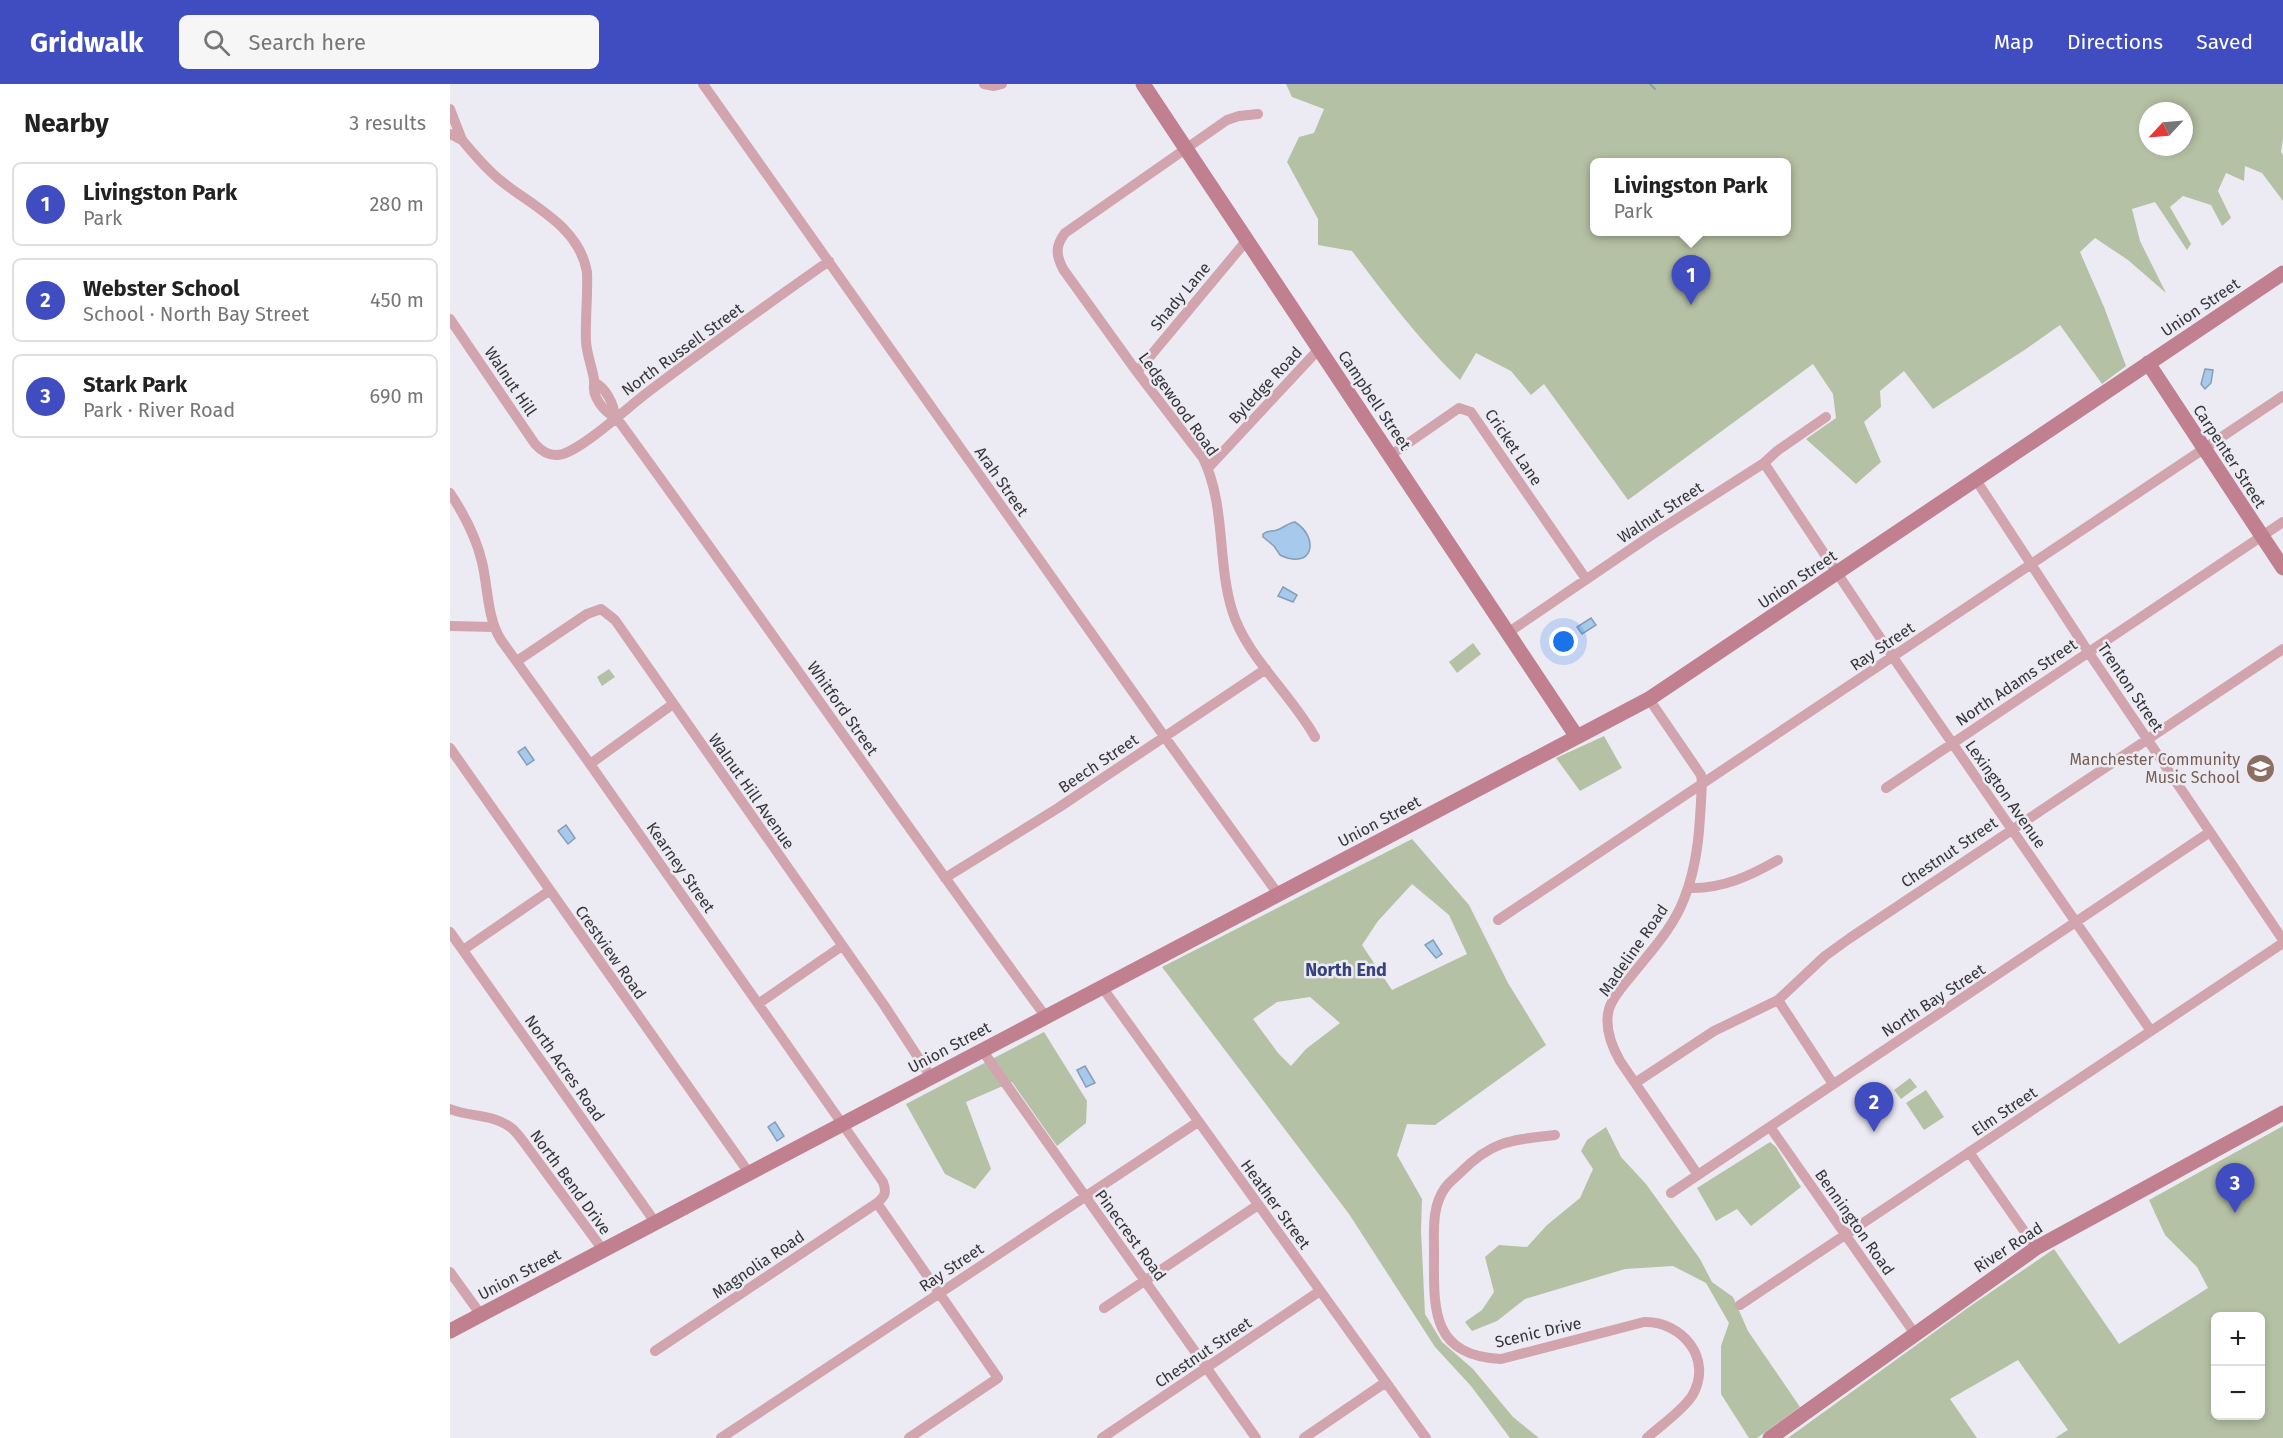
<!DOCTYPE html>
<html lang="en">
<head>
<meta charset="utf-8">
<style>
	:root { --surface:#fff; --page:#f6f6f6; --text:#222; --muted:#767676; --line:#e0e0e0; --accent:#404dc1 }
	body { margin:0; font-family:"Fira Sans",sans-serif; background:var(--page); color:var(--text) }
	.controls { position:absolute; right:18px; bottom:18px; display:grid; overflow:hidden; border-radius:9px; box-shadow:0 3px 9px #0003 }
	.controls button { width:54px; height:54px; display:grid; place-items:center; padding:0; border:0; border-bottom:2px solid var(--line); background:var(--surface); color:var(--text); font:30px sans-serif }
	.compass { position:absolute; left:1689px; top:18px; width:54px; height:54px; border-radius:50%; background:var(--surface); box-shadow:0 3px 9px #0003; rotate:244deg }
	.you { position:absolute; left:1114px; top:558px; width:21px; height:21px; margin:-15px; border:4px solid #fff; border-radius:50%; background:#1a73e8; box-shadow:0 0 0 9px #1a73e833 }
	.badge { display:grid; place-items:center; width:39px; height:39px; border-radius:50%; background:var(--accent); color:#fff; font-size:20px; font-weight:700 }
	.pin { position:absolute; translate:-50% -50px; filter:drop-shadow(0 2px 3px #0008) }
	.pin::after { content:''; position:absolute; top:32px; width:21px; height:18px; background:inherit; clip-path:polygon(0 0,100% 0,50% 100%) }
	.popup { position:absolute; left:1140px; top:74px; width:201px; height:78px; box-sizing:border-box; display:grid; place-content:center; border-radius:9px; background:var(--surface); filter:drop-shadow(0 2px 4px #0005); font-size:20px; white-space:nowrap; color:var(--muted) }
	.popup b { font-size:22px; color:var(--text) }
	.popup::after { content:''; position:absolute; left:50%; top:100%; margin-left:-12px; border:12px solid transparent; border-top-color:var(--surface) }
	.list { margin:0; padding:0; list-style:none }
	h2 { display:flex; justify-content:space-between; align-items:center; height:78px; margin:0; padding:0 24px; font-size:26px }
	h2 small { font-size:20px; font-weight:400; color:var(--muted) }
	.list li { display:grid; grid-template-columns:39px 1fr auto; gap:18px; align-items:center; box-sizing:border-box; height:84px; margin:0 12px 12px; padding:0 12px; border:2px solid var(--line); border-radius:9px }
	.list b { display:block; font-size:22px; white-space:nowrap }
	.list p { margin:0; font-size:20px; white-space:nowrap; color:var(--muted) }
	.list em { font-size:20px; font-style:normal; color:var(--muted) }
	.icon { flex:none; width:33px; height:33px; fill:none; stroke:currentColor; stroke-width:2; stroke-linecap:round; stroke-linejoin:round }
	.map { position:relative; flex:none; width:1833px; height:1354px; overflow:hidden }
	header { display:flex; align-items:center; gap:36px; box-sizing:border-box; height:84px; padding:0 30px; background:var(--accent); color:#fff }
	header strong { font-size:28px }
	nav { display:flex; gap:33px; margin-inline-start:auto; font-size:21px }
	.search { width:420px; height:54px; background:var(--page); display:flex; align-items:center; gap:15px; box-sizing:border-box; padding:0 21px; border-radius:9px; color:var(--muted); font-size:22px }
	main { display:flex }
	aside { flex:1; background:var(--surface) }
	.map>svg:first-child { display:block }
	.green { fill:#b5c1a4; fill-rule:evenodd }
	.water { fill:#a7c9ec; stroke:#859db6; stroke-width:1.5 }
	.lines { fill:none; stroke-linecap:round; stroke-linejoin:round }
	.stream { stroke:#859db6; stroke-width:2 }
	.street { stroke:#d1a4ae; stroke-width:10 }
	.secondary { stroke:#c18090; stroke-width:15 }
	.labels { text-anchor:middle; stroke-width:5; stroke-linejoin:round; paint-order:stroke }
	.street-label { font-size:16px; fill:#363639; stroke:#ecebf3 }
	.education-label { font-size:16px; fill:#785e54; stroke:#ecebf3; text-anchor:end }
	.neighbourhood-label { font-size:18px; font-weight:bold; fill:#37427d; stroke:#ecebf3 }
</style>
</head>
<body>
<header>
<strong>Gridwalk</strong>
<div class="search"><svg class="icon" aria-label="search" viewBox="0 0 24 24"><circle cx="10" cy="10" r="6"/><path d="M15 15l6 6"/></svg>Search here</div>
<nav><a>Map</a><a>Directions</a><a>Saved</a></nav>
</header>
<main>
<aside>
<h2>Nearby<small>3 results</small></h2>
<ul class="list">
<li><span class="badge">1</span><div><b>Livingston Park</b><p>Park</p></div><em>280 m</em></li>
<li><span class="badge">2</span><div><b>Webster School</b><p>School · North Bay Street</p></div><em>450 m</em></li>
<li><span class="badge">3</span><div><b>Stark Park</b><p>Park · River Road</p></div><em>690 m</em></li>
</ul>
</aside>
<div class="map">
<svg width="1833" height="1354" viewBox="0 0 1833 1354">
	<rect width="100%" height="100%" fill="#ecebf3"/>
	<path class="green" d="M836,0h997v55l-2,13 2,3v46l-21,-28 -17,-7 -1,15 -18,-8 -8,18 13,27 -9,8 -11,-21 -28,-9 -13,11 21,37 -4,6 -32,-48 -23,7 8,32 26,52 -38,-33 -33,-22 -15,14 24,55 22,59 -24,18 -42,-59 -34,24 -93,60 -29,-38 -24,20 1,16 -17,15 17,40 -25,22 -50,-45 30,-21 -3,-24 -20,-30 -185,136 -84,-116 -13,11 -20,-24 -35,-18 -16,27c-40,-39 -74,-84 -108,-129l-34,-6v-26l-31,-57 12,-25 15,-4 10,-24 -32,-12zM1698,27h36v36h-36zM1145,79h192v69h-192z
		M1023,559l8,11 -24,19 -8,-11z
		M159,585l6,8 -13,9 -5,-9z
		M1154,652l18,32 -42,23 -24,-33z
		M962,755l57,66 39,78 38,62 -111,80 -28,-1 -10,31 25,44 -1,31 4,84 17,28 31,27 40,48 26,21h-29l-39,-52 -36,-39 -86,-133 -187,-247zM962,800l37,31 18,39 -75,36 -30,-45 16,-24zM860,913l30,26 -34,26 -15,17 -13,-13 -25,-34 24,-17z
		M594,948l43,69 -1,22 -29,23 -45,-64 -46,20 25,67 -16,20 -30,-15 -39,-70z
		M1460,994l7,9 -16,12 -7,-9z
		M1476,1006l18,27 -20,13 -18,-27z
		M1833,1042v312h-228l13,-8 -50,-70 -68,39 27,39h-189l181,-131 85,-58 65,95 89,-56 -11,-21 -32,-32 -16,-35zM1766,1232h44v100h-44z
		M1156,1043l15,30 25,27 54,75 12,23 21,15 15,34 52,76 -43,31h-8l-28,-44v-48l8,-23 -23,-40 -33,-17 -48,3 -100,30 -28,22 -25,10 -7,-9 17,-12 12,-18 -9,-35 14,-12 28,2 20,-22 33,-27 13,-29 -12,-18 6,-11z
		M1320,1058l6,5 25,40 -50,39 -14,-17 -21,12 -19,-33z"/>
	<path class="water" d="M1755,285l8,1 -2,13 -6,6 -4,-5z
		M845,438c25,16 18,49 -15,33l-6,-9 -11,-9v-3c5,-4 8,-2 14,-4 7,-2 10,-7 18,-8z
		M833,503l14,8 -4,7 -15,-6z
		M1141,534l5,7 -14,9 -5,-7z
		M75,663l9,13 -7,5 -9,-13z
		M116,741l9,13 -7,6 -10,-13z
		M983,856l9,14 -6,4 -11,-13z
		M635,982l10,17 -9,4 -9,-17z
		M325,1038l9,14 -7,5 -9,-14z"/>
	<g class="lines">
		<path class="stream" d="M1200,0l5,5"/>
		<path class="street" d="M253,0l461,652 114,158
			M534,0l10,2 8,-2
			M0,25l12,31 -12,-6
			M808,30l-19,2 -12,4 -162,113c-10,13 -9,22 -2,36l74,103 66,86c23,47 14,103 29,152 13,45 60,85 83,127
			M12,56c12,14 24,29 38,40 33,27 79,46 87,92 1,23 -2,47 -1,70 1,13 6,25 8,37 1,7 -2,11 2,18 7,15 15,16 25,27 143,196 281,397 425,593
			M0,235l85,125c8,9 17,13 28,10 22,-7 65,-47 85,-62 59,-45 120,-88 181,-131
			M687,288l110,-132
			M144,298c12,6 20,22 21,35
			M941,371l68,-47 12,4 115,167
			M1314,379l133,200 254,368
			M758,384l111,-119
			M1526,396l117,179 190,281
			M0,409c14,21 26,44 32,69 6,25 5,56 19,78l89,124 293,418c4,11 2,14 -6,21l121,175 -89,60
			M0,542l44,1
			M1059,548l144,-98 111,-71 13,-12 49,-34
			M67,577l70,-47 14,-5 14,11 269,385 47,72
			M1199,615l52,76 1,7c-2,40 -3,80 -18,117 -11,29 -33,52 -52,76 -8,10 -19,21 -23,34 -5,18 2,36 11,52l78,114
			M0,664l299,425
			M140,680l83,-60
			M1436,704l397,-266
			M495,794l113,-70 208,-139
			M1239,804c33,1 61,-12 89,-28
			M1048,836l785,-524
			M0,848l205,290
			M13,866l86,-59
			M652,903l324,451
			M1328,916l55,84
			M308,920l84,-58
			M532,966l274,388
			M1185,999l79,-52 64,-31 47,-44 25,-18 433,-289
			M0,1025c19,8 43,5 60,18 5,3 9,9 13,14l80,109
			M1320,1043l145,207
			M1105,1051c-43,5 -62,5 -94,37 -5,5 -12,10 -16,16 -13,18 -11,41 -11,62 0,56 -5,106 67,109l143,-37c38,-1 70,37 48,74 -11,16 -31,29 -45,42
			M1519,1068l67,96
			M1221,1109l539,-361
			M0,1188l31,43
			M1290,1221l543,-362
			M654,1224l154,-103
			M205,1267l222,-148
			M271,1354l477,-316
			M652,1354l218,-147
			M854,1354l82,-56"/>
		<path class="secondary" d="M693,0l434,653
			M1698,279l135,205
			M0,1247l1199,-632 634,-426
			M1320,1354l266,-190 247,-135"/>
	</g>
	<defs>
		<symbol id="school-disc" viewBox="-11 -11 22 22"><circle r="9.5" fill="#8d6e63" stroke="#ecebf3"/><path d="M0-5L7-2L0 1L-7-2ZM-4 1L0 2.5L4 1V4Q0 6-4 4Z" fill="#fff"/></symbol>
	</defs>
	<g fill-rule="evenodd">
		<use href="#school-disc" x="1794" y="668" width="33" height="33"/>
	</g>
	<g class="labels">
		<g class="street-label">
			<text transform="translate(730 212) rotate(-50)" y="6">Shady Lane</text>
			<text transform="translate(1750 223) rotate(-34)" y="6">Union Street</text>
			<text transform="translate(232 265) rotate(-36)" y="6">North Russell Street</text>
			<text transform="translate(61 297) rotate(56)" y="6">Walnut Hill</text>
			<text transform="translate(815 301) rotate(-47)" y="6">Byledge Road</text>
			<text transform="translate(925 316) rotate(56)" y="6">Campbell Street</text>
			<text transform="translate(729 320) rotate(54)" y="6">Ledgewood Road</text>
			<text transform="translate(1064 363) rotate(56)" y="6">Cricket Lane</text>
			<text transform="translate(1780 372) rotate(57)" y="6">Carpenter Street</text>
			<text transform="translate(552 397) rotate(55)" y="6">Arah Street</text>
			<text transform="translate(1210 428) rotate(-33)" y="6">Walnut Street</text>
			<text transform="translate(1347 495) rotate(-34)" y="6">Union Street</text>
			<text transform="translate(1432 562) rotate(-34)" y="6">Ray Street</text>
			<text transform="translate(1566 598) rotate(-34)" y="6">North Adams Street</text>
			<text transform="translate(1681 603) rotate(56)" y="6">Trenton Street</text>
			<text transform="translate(393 624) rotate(55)" y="6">Whitford Street</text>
			<text transform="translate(648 679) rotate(-34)" y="6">Beech Street</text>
			<text transform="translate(302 707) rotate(55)" y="6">Walnut Hill Avenue</text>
			<text transform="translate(1556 710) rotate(55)" y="6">Lexington Avenue</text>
			<text transform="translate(929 737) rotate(-28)" y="6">Union Street</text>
			<text transform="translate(1499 768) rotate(-34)" y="6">Chestnut Street</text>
			<text transform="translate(231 783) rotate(55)" y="6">Kearney Street</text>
			<text transform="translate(1183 866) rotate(-55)" y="6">Madeline Road</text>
			<text transform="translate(161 868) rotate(55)" y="6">Crestview Road</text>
			<text transform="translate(1483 916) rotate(-33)" y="6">North Bay Street</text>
			<text transform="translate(499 963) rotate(-28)" y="6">Union Street</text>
			<text transform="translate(115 984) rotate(55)" y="6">North Acres Road</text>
			<text transform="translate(1554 1027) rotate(-34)" y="6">Elm Street</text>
			<text transform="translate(121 1098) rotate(54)" y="6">North Bend Drive</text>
			<text transform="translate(826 1120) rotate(54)" y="6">Heather Street</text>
			<text transform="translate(1405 1138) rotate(55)" y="6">Bennington Road</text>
			<text transform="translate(681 1151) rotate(54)" y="6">Pinecrest Road</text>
			<text transform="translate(1558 1163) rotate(-33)" y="6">River Road</text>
			<text transform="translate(308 1180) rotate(-34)" y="6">Magnolia Road</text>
			<text transform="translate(501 1183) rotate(-34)" y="6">Ray Street</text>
			<text transform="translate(69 1190) rotate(-28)" y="6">Union Street</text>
			<text transform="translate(1088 1248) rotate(-13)" y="6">Scenic Drive</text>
			<text transform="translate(753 1268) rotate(-34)" y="6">Chestnut Street</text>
		</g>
		<g class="education-label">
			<text x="1790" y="681">Manchester Community<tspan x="1790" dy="18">Music School</tspan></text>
		</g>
		<g class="neighbourhood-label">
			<text x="896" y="892">North End</text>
		</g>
	</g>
</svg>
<div class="controls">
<button>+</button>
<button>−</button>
</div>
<svg class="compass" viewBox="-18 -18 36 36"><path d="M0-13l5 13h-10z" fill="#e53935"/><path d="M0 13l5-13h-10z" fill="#767676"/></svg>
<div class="you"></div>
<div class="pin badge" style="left:1241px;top:221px">1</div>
<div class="popup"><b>Livingston Park</b>Park</div>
<div class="pin badge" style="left:1424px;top:1048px">2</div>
<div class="pin badge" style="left:1785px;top:1129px">3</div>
</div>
</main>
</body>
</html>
